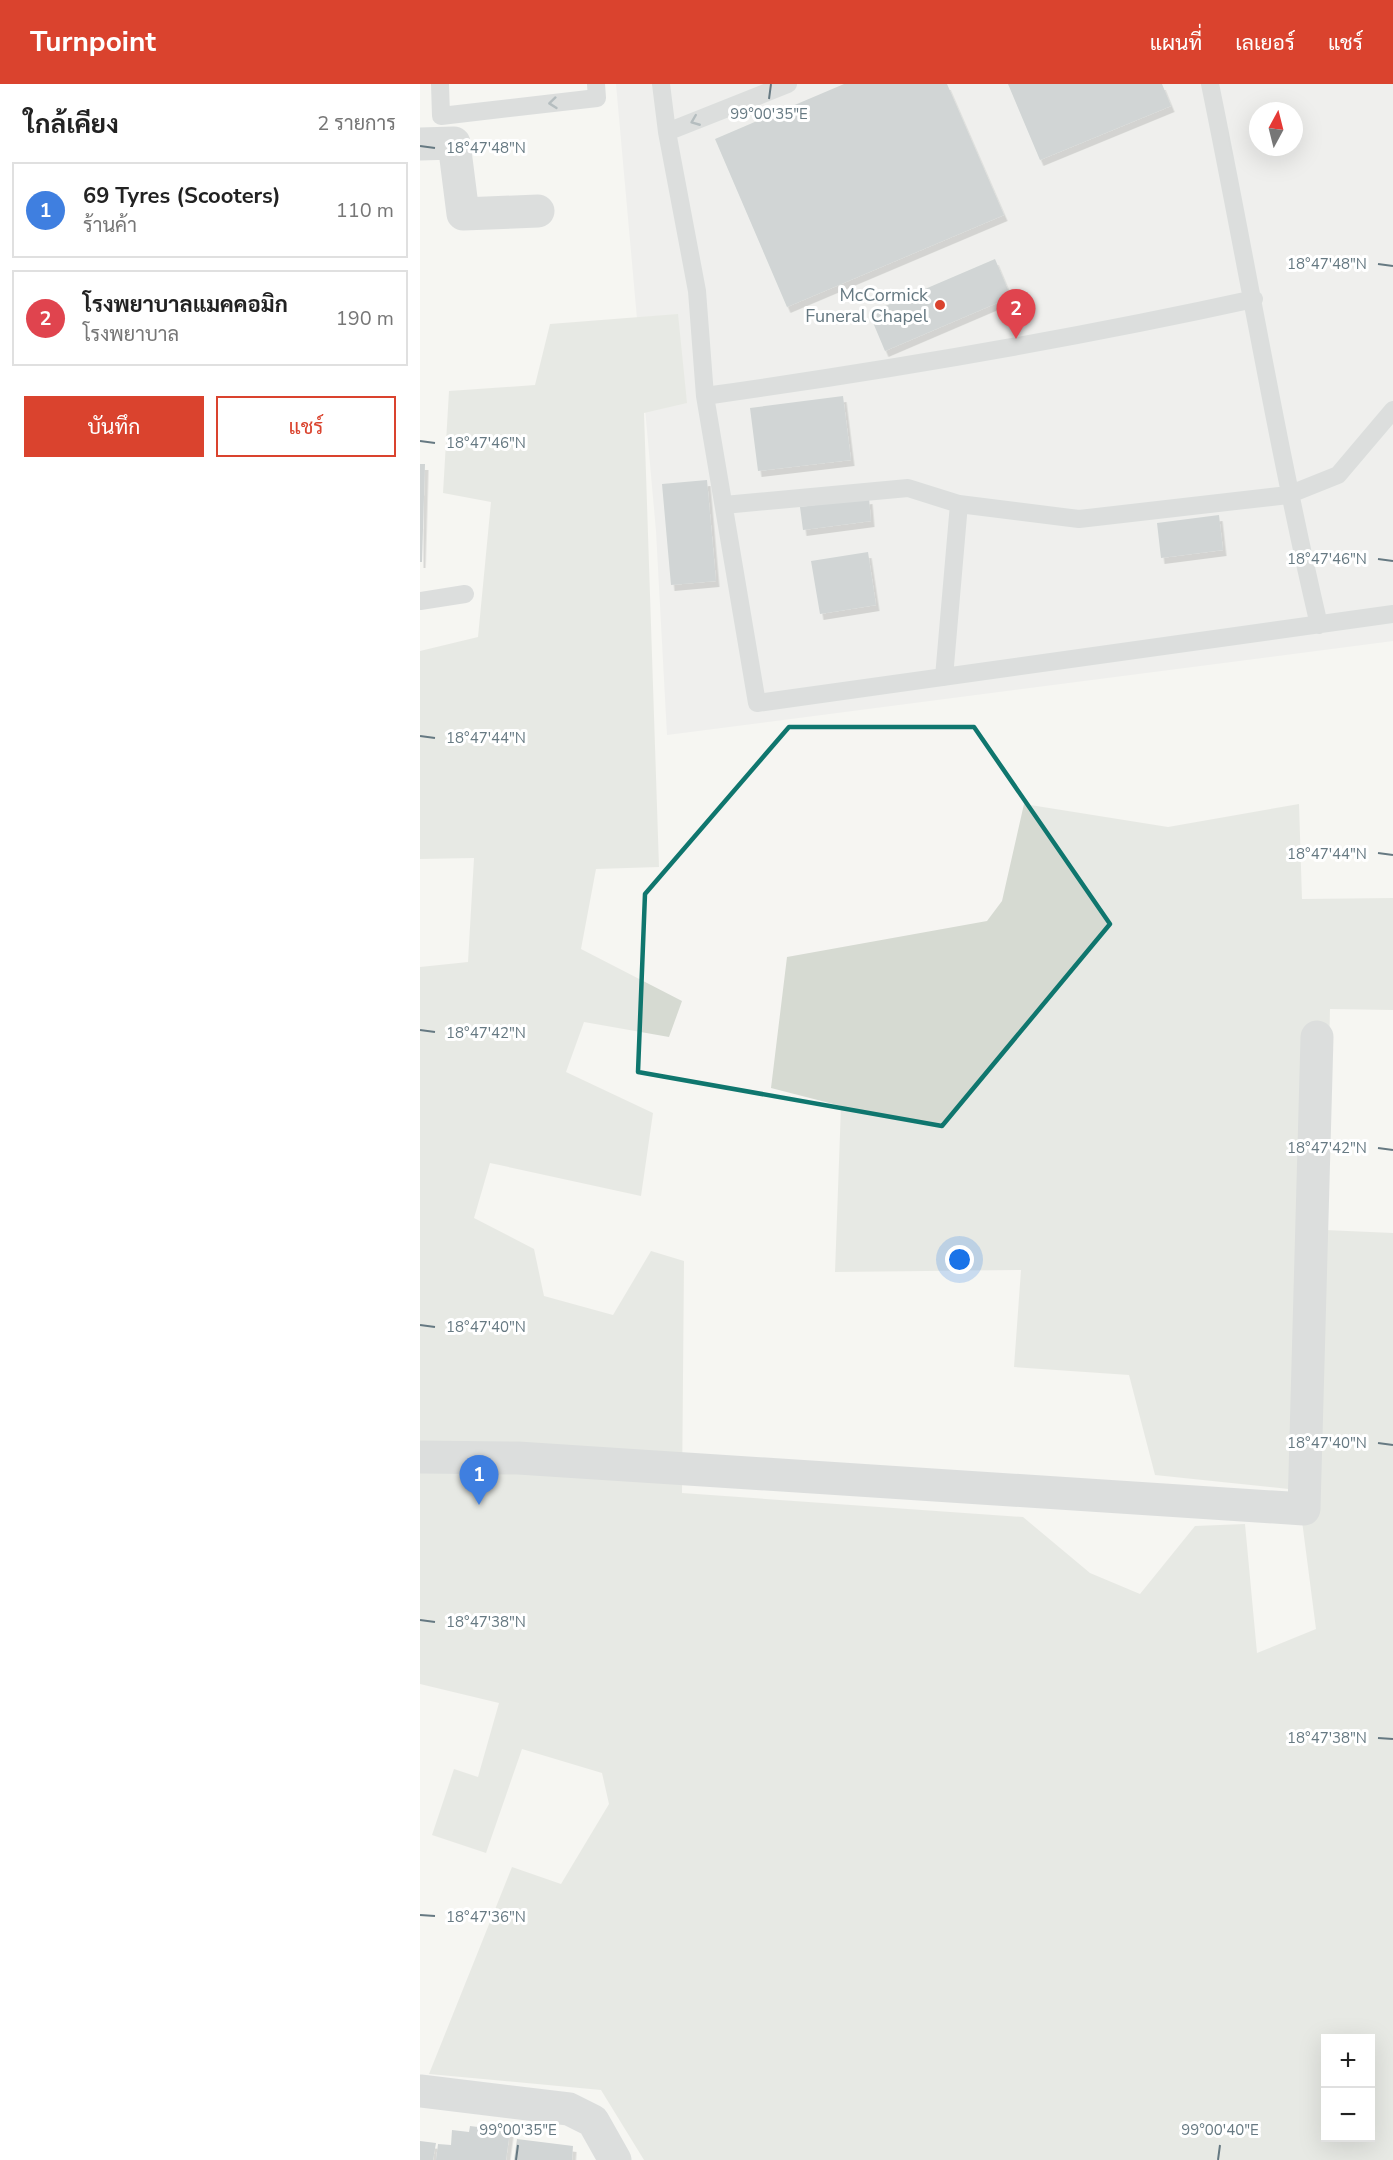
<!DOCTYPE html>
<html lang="th">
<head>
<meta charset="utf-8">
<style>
	:root { --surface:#fff; --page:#f2f2f2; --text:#222; --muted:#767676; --line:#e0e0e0; --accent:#da432e }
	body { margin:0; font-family:"Nunito Sans",Sarabun,sans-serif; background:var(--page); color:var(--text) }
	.controls { position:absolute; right:18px; bottom:18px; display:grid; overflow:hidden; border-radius:0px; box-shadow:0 6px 24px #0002 }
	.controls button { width:54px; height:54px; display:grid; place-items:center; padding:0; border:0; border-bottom:2px solid var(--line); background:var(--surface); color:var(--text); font:30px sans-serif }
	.compass { position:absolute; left:829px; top:18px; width:54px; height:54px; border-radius:50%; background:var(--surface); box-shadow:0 6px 24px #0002; rotate:7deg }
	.you { position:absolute; left:540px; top:1176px; width:21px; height:21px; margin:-15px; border:4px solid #fff; border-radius:50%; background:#1a73e8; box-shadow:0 0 0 9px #1a73e833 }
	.badge { display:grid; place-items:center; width:39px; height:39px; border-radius:50%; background:var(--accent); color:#fff; font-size:20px; font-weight:700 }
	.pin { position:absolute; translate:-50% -50px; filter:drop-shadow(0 2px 3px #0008) }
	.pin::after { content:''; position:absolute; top:32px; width:21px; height:18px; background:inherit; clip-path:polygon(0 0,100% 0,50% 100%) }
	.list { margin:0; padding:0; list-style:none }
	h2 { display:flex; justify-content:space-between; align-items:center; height:78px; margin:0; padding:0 24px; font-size:26px }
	h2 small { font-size:20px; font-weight:400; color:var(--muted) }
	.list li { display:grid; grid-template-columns:39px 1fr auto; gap:18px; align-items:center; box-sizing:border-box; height:96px; margin:0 12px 12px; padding:0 12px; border:2px solid var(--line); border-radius:0px }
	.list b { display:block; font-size:22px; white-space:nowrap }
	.list p { margin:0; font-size:20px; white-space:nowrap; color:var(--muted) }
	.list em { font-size:20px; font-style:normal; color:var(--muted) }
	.actions { display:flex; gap:12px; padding:18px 24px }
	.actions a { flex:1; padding:14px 0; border:2px solid var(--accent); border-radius:0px; text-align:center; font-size:21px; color:var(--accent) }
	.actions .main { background:var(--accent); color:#fff }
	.map { position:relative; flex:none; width:973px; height:2076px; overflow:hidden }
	header { display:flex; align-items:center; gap:36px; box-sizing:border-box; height:84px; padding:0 30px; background:var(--accent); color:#fff }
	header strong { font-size:28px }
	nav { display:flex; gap:33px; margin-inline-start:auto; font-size:21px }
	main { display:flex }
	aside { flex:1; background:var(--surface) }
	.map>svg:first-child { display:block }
	.built { fill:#e6e7e6; fill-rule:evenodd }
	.green { fill:#d6dad2; fill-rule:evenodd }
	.building { fill:#a4aeb2; filter:url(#shadow) }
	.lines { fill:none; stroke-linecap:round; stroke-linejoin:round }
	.service { stroke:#bcc2c4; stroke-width:18 }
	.minor { stroke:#bcc2c4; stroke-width:33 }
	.oneway { stroke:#667982 }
	.marked { fill:none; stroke:#0f766e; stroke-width:4.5; stroke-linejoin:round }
	.ticks { fill:none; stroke:#667982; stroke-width:2 }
	.poi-dot { fill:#da432e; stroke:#fff; stroke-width:2 }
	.labels { text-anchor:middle; stroke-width:6; stroke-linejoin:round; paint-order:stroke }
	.poi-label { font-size:18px; fill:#667982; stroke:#fff; text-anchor:end }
	.ticks-label { font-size:15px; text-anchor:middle; fill:#667982; stroke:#fff; stroke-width:6; stroke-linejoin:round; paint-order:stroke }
</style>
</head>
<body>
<header>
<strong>Turnpoint</strong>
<nav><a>แผนที่</a><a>เลเยอร์</a><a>แชร์</a></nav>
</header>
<main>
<aside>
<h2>ใกล้เคียง<small>2 รายการ</small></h2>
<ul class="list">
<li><span class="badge" style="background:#3f7fe0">1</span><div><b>69 Tyres (Scooters)</b><p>ร้านค้า</p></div><em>110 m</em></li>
<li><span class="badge" style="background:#e0444e">2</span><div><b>โรงพยาบาลแมคคอมิก</b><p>โรงพยาบาล</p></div><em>190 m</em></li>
</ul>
<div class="actions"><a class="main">บันทึก</a><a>แชร์</a></div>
</aside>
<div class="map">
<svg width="973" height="2076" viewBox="0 0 973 2076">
	<defs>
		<filter id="shadow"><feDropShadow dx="3.5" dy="6" stdDeviation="0" flood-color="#0004"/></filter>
	</defs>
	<rect width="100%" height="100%" fill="#f6f5f2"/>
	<path class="built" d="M196,0h777v557l-726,94 -11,-204zM838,27h36v36h-36z"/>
	<path class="green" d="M258,230l9,89 -43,10 15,454 -63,2 -15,80 101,52 -13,36 -85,-15 -18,50 87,41 -12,83 -151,-33 -16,55 60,31 10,47 69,19 38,-64 33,10 -2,232 341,24 67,56 50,21 55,-68 50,-2 12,129 59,-24 -18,-139 -143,-15 -26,-100 -115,-8 7,-97 -186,2 6,-166 -70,-18 16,-131 200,-36 15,-20 22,-97 144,23 131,-23 3,95 91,-1v112l-63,-1 -5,221 68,3v927h-749l-43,-70 -172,-16 83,-207 49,17 48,-80 -7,-31 -80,-24 -36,104 -54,-18 22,-66 24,8 21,-74 -79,-19v-717l48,-5 6,-104 -54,1v-208l58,-14 13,-135 -48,-9 6,-102 86,-6 15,-61zM906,1954h44v100h-44z"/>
	<path class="building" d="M424,0h103l57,131 -217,92 -72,-168z
		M588,0h154l9,22 -131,54z
		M575,175l16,38 -126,54 -16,-38z
		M423,312l8,64 -93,11 -8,-63z
		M0,380h5l-3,98h-2z
		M287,396l9,101 -45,4 -9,-101z
		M449,414l2,23 -68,9 -3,-23z
		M799,431l4,35 -62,8 -4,-35z
		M448,468l8,53 -56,9 -9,-53z
		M50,2042l40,5 -4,29h-70l2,-16 13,1 1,-15 17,2z
		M97,2055l56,7 -1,14h-58z
		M0,2057l16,2 -3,17h-13z"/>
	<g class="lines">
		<path class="service" d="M20,0l1,32 156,-18 -1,-14
			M241,0l6,48 30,159 8,105 52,307 636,-89
			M790,0c37,180 67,362 109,541
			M247,48l121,-48
			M285,312c184,-26 367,-57 549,-97
			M304,421l184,-17 51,16 120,15 209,-24 50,-20 55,-65
			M0,517l45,-7
			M524,593l15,-173"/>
		<path class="minor" d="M0,60l34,-1 9,71 75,-3
			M0,1373l98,1 786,51 13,-472
			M0,2007l149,18 24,12 22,39"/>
	</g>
	<defs><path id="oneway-chevron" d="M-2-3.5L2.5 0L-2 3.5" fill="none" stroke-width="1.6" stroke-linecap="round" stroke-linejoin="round" transform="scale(1.5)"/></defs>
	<g class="oneway">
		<use href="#oneway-chevron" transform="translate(133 19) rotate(174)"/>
		<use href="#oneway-chevron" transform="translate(275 37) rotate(158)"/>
	</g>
	<path d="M0 0H973V2076H0ZM369,643h185l136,197 -168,202 -304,-54 7,-178z" fill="#f6f5f2" fill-opacity=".55" fill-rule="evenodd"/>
	<path class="marked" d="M369,643h185l136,197 -168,202 -304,-54 7,-178z"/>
	<path class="ticks" d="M349,15l2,-15M0,62l15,2M958,180l15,2M0,357l15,2M958,475l15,2M0,652l15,2M958,769l15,2M0,946l15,2M958,1064l15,2M0,1241l15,2M958,1359l15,2M0,1536l15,2M958,1654l15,1M0,1831l15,1M96,2076l2,-15M798,2076l2,-15"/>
	<circle class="poi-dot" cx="520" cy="221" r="6"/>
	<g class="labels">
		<g class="poi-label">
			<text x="508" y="217">McCormick<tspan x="508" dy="21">Funeral Chapel</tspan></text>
		</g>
	</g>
	<g class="ticks-label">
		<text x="349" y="35">99°00'35"E</text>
		<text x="66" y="69">18°47'48"N</text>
		<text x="907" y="185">18°47'48"N</text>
		<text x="66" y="364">18°47'46"N</text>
		<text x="907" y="480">18°47'46"N</text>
		<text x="66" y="659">18°47'44"N</text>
		<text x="907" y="775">18°47'44"N</text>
		<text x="66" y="954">18°47'42"N</text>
		<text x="907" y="1069">18°47'42"N</text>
		<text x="66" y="1248">18°47'40"N</text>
		<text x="907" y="1364">18°47'40"N</text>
		<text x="66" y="1543">18°47'38"N</text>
		<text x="907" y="1659">18°47'38"N</text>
		<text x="66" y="1838">18°47'36"N</text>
		<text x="98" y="2051">99°00'35"E</text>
		<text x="800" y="2051">99°00'40"E</text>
	</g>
</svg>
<div class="controls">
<button>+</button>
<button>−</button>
</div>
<svg class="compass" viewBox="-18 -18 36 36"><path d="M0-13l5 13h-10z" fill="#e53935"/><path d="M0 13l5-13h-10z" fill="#767676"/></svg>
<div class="you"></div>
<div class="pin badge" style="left:59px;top:1421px;background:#3f7fe0">1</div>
<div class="pin badge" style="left:596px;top:255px;background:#e0444e">2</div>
</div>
</main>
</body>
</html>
